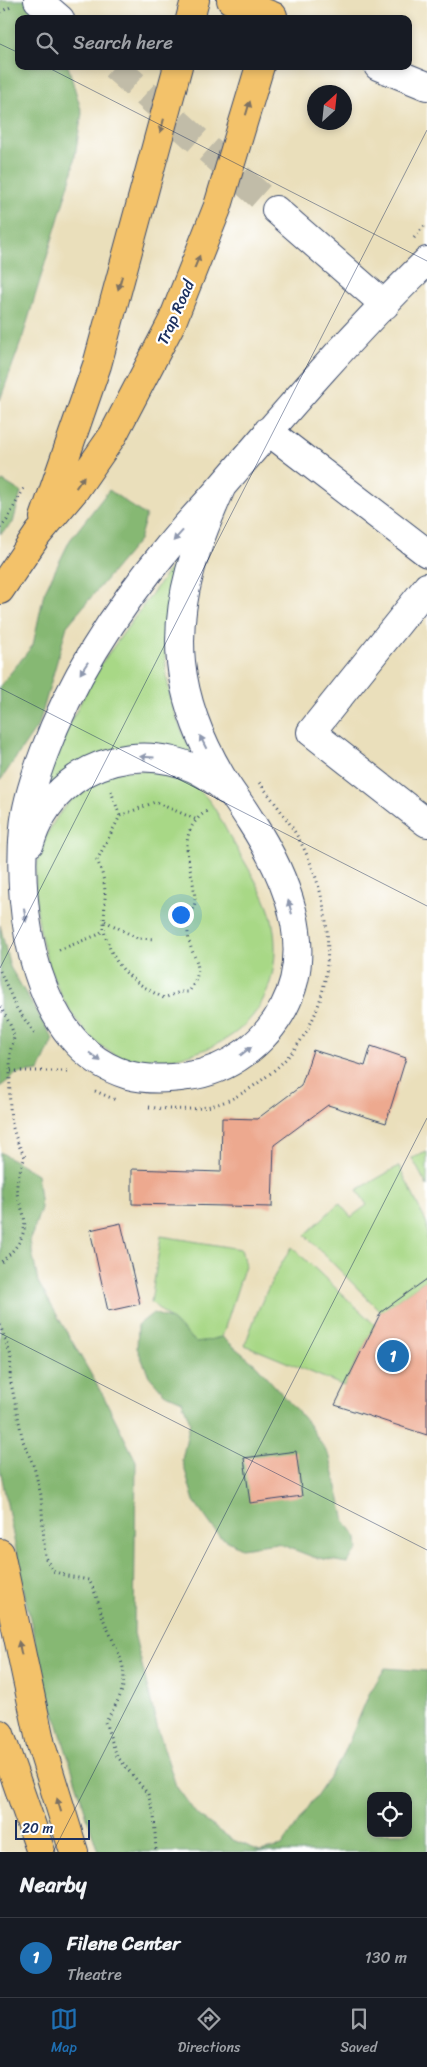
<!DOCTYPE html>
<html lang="en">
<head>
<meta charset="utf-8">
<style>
	:root { --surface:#171b24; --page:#20242c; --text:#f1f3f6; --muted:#9ea1a6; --line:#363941; --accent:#1f6fb2 }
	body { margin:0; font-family:Sriracha,sans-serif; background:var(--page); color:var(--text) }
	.controls { position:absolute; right:15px; bottom:15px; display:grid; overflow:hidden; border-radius:10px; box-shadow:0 2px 8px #0003 }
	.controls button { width:45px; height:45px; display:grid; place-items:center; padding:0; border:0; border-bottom:1px solid var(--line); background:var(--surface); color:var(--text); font:25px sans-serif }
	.compass { position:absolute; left:307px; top:85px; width:45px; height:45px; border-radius:50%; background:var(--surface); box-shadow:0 2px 8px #0003; rotate:27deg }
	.scale { position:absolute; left:15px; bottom:12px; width:75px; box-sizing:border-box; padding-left:5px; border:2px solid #1b2f5e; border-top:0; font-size:14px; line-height:18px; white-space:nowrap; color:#1b2f5e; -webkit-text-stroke:4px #fff; paint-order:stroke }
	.you { position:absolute; left:180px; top:914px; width:18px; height:18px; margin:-12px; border:4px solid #fff; border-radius:50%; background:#1a73e8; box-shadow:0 0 0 8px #1a73e833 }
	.badge { display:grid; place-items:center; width:32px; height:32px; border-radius:50%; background:var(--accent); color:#fff; font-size:16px; font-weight:700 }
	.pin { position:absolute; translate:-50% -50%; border:2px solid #fff; box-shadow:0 1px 5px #0006 }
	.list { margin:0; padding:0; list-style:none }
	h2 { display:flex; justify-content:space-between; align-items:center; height:65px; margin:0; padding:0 20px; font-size:21px }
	h2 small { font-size:16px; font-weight:400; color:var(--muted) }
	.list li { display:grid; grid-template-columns:32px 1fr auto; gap:15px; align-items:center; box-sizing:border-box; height:80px; padding:0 20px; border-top:1px solid var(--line) }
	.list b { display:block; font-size:19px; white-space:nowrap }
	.list p { margin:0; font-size:16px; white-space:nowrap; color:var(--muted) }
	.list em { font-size:16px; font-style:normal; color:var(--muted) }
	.icon { flex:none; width:28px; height:28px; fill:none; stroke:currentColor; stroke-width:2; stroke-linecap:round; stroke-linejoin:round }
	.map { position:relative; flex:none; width:427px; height:1852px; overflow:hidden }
	.search { position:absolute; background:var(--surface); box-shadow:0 2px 8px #0003; left:15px; right:15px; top:15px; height:55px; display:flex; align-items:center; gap:12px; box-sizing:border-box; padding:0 18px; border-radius:10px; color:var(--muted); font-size:19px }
	.sheet { height:145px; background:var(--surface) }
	nav { display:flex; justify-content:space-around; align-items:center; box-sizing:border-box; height:70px; border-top:1px solid var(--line); background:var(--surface); font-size:14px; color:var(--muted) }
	nav a { display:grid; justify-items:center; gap:2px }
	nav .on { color:var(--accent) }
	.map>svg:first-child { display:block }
	.green { fill:#a8d886; stroke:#628472 }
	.forest { fill:#86b873; stroke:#507468; fill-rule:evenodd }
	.building { fill:#eda98f }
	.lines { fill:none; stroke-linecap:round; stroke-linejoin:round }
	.minor-tunnel { stroke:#c1bca8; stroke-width:28; stroke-dasharray:28 14; stroke-linecap:butt }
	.minor-casing { stroke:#3a496c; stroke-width:30 }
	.major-casing { stroke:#3a496c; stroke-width:30 }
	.highway-casing { stroke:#3a496c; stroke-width:30 }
	.path { stroke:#3a496c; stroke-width:3; stroke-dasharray:1 4; stroke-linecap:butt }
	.minor { stroke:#fff; stroke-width:28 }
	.major { stroke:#f3c26a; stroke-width:28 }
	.highway { stroke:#f3c26a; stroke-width:28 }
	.oneway { fill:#7c7163 }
	.oneway2 { fill:#8d97ae }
	.ticks { fill:none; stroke:#1b2f5e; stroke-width:1; stroke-opacity:0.45 }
	.labels { text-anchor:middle; stroke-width:4.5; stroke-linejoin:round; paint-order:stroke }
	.street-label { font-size:16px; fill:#1b2f5e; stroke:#fff }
</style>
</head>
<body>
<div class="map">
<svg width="427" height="1852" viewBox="0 0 427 1852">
	<rect width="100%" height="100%" fill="#fff"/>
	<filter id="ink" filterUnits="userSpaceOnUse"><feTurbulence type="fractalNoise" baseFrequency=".02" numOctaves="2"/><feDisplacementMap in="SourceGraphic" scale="10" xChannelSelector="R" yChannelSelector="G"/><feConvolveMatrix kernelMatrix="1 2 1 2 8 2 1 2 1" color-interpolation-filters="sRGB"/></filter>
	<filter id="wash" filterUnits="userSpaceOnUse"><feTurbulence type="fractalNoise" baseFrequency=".0096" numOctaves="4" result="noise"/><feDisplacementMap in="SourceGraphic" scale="20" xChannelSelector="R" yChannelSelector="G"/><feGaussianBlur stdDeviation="1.12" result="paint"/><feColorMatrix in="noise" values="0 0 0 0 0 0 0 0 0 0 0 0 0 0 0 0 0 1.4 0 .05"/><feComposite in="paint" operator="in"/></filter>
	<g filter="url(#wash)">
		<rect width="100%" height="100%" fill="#eadfbb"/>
		<path class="green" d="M175,562c-10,52 -17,105 2,157 4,13 12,26 17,38l-26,-8 -128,47 14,-41 44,-87z
			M152,771c19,4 35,8 49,21 14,12 22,34 32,50 12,21 31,50 38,74 11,43 0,90 -36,117 -18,13 -36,20 -57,24 -15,3 -35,8 -50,3 -66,-20 -97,-126 -92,-187 3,-33 23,-66 49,-85 9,-6 19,-13 30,-16 11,-3 26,-1 37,-1z
			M427,1152v34l-15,-28z
			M399,1166l28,58v55l-46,33 -76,-77 34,-32 12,14 16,-12 -10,-15z
			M161,1236l80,13 4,16 -23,72 -25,6 -46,-41z
			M292,1247l83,78 -31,61 -99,-41c12,-35 26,-67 47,-98z"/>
		<path class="forest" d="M0,0h27l13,19h-21v47h49l14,47 -10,61 -49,162 -23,64z
			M3,481l18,11 -8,31 -13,11v-51z
			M109,490l37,26 -7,24 -72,86 -28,98 -39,57v-95l33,-41 11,-52 26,-53z
			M0,925l10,42 43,72 -14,32 -23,3 -16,13z
			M0,1152l37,22 4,34 -11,33 8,41 66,115 32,64 -2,172 24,97 18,56 21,29 36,25 27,11 22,-5 60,-88 27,-64 16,-26 42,3v181h-329l-52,-165 -20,-86 -26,-133zM371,1796h37v37h-37z
			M153,1313l17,6 27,24 25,-6 34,28 51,57 23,35 15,64 12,17 1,11 -11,14 -34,-6 -36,-14 -36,5 -22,-12 -25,-35 -12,-41 8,-38 -8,-21 -18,-8 -15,-17 -12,-28 1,-23z"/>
		<g id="blocks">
			<path class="building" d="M371,1046l35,12 -20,65 -58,-18 -54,40 -2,62 -140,-3v-35l89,3 1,-54 35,1 44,-33 12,-36 52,16z
				M121,1223l19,81 -32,7 -18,-81z
				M427,1279v156l-92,-30 46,-93z
				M296,1451l6,45 -52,7 -6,-45z"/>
		</g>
	</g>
	<g filter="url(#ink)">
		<use href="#blocks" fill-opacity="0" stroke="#3a496c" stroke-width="1"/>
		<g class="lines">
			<path class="minor-tunnel" d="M114,66l162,144"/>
			<defs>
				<path id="minor" d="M38,0l22,19
					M378,66l49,20
					M276,210l109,95
					M268,431l159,122
					M222,486c-25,56 -47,113 -41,176 4,40 20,80 40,114 9,15 20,29 29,44 35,54 66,126 34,187 -19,36 -55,64 -96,69 -19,3 -42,4 -60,-1 -94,-28 -112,-165 -104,-247 2,-25 11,-51 20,-75 28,-76 74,-146 126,-208 16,-20 35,-39 52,-59 66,-77 132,-154 205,-225
					M427,587l-116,145 116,91
					M30,843c26,-87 131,-113 196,-53"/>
				<path id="major" d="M231,0l42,16
					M190,19l5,-19
					M44,518l53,-153 81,-299
					M0,590l38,-56 37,-44 38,-55 59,-113 46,-116 42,-140"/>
				<path id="highway" d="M0,1553l41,192 33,107
					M0,1734l41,118"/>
			</defs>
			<use href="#minor" class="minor-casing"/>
			<use href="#major" class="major-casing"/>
			<use href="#highway" class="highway-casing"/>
			<path class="path" d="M0,12l13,-6
				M414,238l13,-15
				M0,528l7,-8 18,-34
				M111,791l9,25
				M195,819l-40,-17 -35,14 -23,44c12,26 7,41 7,68 0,5 2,10 4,15 9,28 30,42 56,55l16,-6h9c19,-30 2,-30 -1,-58 0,-4 -1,-11 0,-16 1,-6 7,-10 7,-17 -1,-37 -24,-66 13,-91
				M105,921l32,17 17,1
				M59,950l38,-15 7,-5
				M0,971l17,38 19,26
				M0,1007c5,8 12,19 14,29 0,6 -4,12 -4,19 1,40 -6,66 15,102 -4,11 -9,23 -8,34 0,9 6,18 7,26 4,19 -11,35 -24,46
				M11,1071h57
				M95,1091l21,9
				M149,1107c53,7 82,-1 123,-35 66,-55 68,-146 34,-219 -12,-26 -31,-51 -49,-73
				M0,1325l11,31 -1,22 13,63 11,26 7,28 4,62 8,14 14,5 22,4c8,14 10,29 16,43 20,45 30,55 0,99l12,34 31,38 6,20 2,38"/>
			<use href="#minor" class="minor"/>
			<use href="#major" class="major"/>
			<use href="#highway" class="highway"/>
		</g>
		<defs><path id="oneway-solid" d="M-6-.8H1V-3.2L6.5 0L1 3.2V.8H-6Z" transform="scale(1.25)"/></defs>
		<g class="oneway">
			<use href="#oneway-solid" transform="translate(248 108) rotate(-73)"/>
			<use href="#oneway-solid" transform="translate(162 126) rotate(105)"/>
			<use href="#oneway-solid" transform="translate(197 262) rotate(-68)"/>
			<use href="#oneway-solid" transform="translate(120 283) rotate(106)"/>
			<use href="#oneway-solid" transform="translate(80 482) rotate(-55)"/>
			<use href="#oneway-solid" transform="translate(20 1648) rotate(-102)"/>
			<use href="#oneway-solid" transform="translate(59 1805) rotate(-107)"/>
		</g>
		<g class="oneway2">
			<use href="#oneway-solid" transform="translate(178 536) rotate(132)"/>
			<use href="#oneway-solid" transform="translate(84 668) rotate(123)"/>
			<use href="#oneway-solid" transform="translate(203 742) rotate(-117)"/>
			<use href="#oneway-solid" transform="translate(147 757) rotate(-176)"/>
			<use href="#oneway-solid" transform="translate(290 907) rotate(-105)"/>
			<use href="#oneway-solid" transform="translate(25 915) rotate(81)"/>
			<use href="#oneway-solid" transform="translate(246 1051) rotate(-38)"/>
			<use href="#oneway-solid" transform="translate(95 1057) rotate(37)"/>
		</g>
	</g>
	<path class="ticks" d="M0,44l19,9M45,66l382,195M0,688l427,218M0,968l427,-838M0,1333l427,217M53,1852l374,-734"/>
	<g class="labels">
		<g class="street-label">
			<text transform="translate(175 312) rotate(-66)" y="6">Trap Road</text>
		</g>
	</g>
</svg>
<div class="controls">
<button><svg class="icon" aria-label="locate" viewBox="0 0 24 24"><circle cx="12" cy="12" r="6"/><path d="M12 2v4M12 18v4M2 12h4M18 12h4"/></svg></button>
</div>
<svg class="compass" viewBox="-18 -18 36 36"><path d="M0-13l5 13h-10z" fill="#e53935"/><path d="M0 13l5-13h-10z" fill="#9ea1a6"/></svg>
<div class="scale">20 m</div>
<div class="you"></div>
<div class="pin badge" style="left:393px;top:1356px">1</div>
<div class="search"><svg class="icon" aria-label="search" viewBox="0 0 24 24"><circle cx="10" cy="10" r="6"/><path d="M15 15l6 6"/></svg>Search here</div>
</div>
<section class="sheet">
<h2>Nearby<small></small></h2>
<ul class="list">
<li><span class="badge">1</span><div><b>Filene Center</b><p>Theatre</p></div><em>130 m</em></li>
</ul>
</section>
<nav>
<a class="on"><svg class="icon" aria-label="map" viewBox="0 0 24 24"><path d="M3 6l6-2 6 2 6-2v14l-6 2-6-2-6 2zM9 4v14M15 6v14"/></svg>Map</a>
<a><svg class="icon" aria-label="directions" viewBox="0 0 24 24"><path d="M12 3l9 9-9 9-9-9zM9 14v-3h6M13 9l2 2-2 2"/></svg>Directions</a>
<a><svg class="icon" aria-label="saved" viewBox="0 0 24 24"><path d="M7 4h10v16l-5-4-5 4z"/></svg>Saved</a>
</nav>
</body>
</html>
